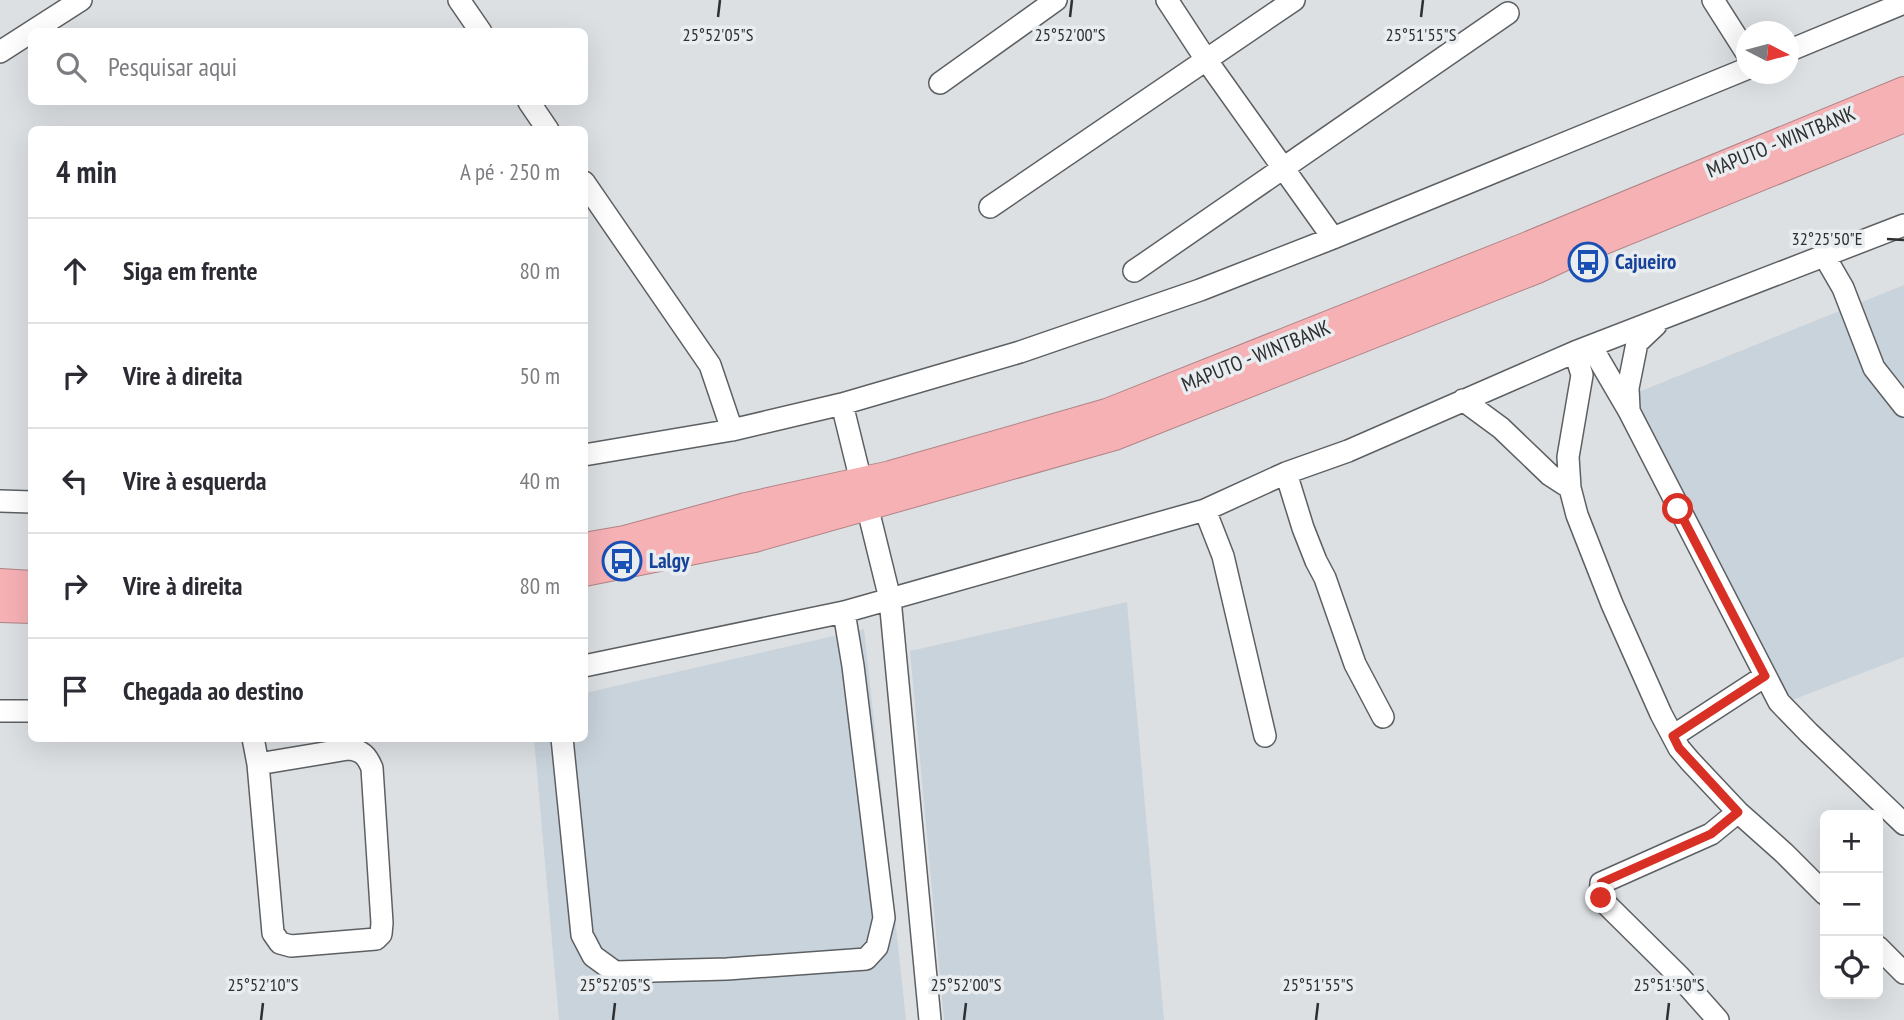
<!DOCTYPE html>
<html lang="pt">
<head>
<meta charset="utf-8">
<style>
	:root { --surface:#fff; --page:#f7f7f7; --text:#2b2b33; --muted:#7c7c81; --line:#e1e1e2 }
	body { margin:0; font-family:"PT Sans Narrow",sans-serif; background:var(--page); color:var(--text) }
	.controls { position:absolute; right:21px; bottom:21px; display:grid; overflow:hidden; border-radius:10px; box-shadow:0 7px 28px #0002 }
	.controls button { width:63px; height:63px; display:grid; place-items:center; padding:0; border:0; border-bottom:2px solid var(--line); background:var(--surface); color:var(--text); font:35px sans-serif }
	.compass { position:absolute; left:1736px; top:21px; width:63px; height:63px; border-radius:50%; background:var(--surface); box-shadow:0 7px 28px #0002; rotate:96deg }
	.stop { position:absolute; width:21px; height:21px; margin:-16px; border:5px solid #d93025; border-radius:50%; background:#fff }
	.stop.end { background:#d93025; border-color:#fff; box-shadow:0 2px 7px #0008 }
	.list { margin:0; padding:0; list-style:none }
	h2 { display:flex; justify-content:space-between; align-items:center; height:91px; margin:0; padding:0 28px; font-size:30px }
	h2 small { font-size:23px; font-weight:400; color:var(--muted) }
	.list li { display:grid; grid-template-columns:46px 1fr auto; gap:21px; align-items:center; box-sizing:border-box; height:105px; padding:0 28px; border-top:2px solid var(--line) }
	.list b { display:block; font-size:26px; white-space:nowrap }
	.list em { font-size:23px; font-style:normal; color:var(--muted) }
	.icon { flex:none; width:38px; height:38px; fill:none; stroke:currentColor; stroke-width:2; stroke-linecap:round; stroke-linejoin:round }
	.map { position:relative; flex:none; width:1904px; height:1020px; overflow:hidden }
	.search { position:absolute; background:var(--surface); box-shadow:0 7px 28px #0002; left:28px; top:28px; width:560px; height:77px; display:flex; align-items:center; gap:18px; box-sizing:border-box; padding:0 24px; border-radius:10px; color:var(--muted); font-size:26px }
	.panel { position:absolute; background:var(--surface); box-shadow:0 7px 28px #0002; left:28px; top:126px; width:560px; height:616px; border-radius:10px }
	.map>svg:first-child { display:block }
	.built { fill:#c9d3db }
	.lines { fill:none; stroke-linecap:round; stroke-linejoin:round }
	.minor-casing { stroke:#5d6063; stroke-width:24 }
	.highway-casing { stroke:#b08486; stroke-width:32 }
	.minor { stroke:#fff; stroke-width:21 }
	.highway { stroke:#f6b1b5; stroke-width:30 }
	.route { stroke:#d93025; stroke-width:9 }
	.ticks { fill:none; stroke:#2d2f30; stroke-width:2.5 }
	.labels { text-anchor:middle; stroke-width:7; stroke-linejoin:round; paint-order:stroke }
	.street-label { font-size:21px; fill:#2d2f30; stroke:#eaedf0 }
	.transit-label { font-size:21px; font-weight:bold; fill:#164399; stroke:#eaedf0; text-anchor:start }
	.ticks-label { font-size:18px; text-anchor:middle; fill:#2d2f30; stroke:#eaedf0; stroke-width:7; stroke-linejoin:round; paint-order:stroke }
</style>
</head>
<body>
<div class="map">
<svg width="1904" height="1020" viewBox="0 0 1904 1020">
	<rect width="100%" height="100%" fill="#dde0e3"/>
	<path class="built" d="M1904,285v372l-117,45 -156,-307z
		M1127,602l37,418h-220l-34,-369z
		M864,629l42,391h-347l-25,-281 50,-1 1,-45z"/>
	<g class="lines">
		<defs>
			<path id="minor" d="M459,0l22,32
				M1167,0l40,61 126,177
				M1713,0l33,52
				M1788,51l116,-48
				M0,52l81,-52
				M940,83l116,-83
				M529,102l19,28
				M584,182l126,183 22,65
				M990,207l304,-207
				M1825,257l18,31 31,80 30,38
				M1134,271l374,-258
				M1591,346l38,65 150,291 30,31 95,91
				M1575,352l7,23 -14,82 2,31 7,27 35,89 49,110 18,34 11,13 48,51 46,41 41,41
				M1463,400l38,28 49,47 20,13
				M842,404l48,195 40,421
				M1629,409l-1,-21 9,-45 19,-18
				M584,455l148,-25 110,-26 178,-52 180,-62 133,-52 413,-169
				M1286,473l17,55 13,33 9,17 30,86 28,53
				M0,501l32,1
				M1205,510l18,46 42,180
				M584,666l260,-54 361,-102 81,-37 62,-22 227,-99 329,-127
				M0,711h32
				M1673,736l92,-60
				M253,738l5,26 15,169 7,10 11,3 85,-7 5,-5 1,-11 -10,-155c-5,-12 -10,-18 -24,-19l-90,15
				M562,738l20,197 11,21 22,16 112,-3 139,-10 11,-12 7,-29 -31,-252 -9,-54
				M1878,947l26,26
				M1718,1020l-39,-44 -79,-78 1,-15 110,-49 27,-22"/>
			<path id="highway" d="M584,548l41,-7 121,-33 145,-32 216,-62 421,-167 376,-155
				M584,571l170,-34 360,-102 423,-167 32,-15 335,-136
				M0,584l32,2
				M0,607l32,1"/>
		</defs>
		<use href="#minor" class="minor-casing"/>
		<use href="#highway" class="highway-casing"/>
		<use href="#minor" class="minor"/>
		<use href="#highway" class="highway"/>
	</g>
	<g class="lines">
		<path class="route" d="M1601,898v-15l110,-49 27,-22 -59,-64 -6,-12 92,-60 -87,-167"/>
	</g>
	<path class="ticks" d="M718,17l2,-17M1070,17l2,-17M1421,17l2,-17M1887,239l17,1M261,1020l2,-17M613,1020l2,-17M964,1020l2,-17M1316,1020l2,-17M1667,1020l2,-17"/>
	<defs>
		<symbol id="bus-ring" viewBox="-11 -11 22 22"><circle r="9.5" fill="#eaedf0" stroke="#1a4fb4" stroke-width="1.5"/><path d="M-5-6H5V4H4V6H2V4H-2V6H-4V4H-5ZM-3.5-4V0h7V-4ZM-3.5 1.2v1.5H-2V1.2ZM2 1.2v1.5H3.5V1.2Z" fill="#1a4fb4"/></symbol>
	</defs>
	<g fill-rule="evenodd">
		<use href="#bus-ring" x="1566" y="240" width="44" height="44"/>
		<use href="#bus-ring" x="600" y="539" width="44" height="44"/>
	</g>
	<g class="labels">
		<g class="street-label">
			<text transform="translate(1781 142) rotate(-22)" y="7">MAPUTO - WINTBANK</text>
			<text transform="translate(1256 356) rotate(-22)" y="7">MAPUTO - WINTBANK</text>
		</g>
		<g class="transit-label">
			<text x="1615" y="269">Cajueiro</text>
			<text x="649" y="568">Lalgy</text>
		</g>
	</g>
	<g class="ticks-label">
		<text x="718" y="41">25°52'05"S</text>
		<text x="1070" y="41">25°52'00"S</text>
		<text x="1421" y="41">25°51'55"S</text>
		<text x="1827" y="245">32°25'50"E</text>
		<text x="263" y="991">25°52'10"S</text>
		<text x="615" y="991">25°52'05"S</text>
		<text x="966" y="991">25°52'00"S</text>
		<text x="1318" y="991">25°51'55"S</text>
		<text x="1669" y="991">25°51'50"S</text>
	</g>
</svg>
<div class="controls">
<button>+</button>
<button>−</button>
<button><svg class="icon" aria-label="locate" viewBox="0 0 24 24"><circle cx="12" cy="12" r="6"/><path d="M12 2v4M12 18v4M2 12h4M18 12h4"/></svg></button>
</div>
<svg class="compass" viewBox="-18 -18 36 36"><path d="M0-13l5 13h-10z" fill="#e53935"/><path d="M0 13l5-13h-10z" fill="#7c7c81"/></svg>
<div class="stop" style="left:1678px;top:509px"></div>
<div class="stop end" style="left:1601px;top:898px"></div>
<div class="search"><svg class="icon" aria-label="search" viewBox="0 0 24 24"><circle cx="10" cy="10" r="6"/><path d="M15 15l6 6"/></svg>Pesquisar aqui</div>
<section class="panel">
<h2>4 min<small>A pé · 250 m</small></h2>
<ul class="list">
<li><svg class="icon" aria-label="ahead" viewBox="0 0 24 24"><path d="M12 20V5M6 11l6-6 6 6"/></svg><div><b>Siga em frente</b></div><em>80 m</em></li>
<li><svg class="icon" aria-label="right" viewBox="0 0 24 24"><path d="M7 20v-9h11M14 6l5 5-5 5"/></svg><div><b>Vire à direita</b></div><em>50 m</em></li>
<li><svg class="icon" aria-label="left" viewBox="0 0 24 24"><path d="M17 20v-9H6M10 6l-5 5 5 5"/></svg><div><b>Vire à esquerda</b></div><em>40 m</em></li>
<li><svg class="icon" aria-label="right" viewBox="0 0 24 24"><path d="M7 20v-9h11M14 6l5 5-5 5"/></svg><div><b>Vire à direita</b></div><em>80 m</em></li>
<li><svg class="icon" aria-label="arrive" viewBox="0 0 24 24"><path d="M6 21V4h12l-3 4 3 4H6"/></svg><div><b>Chegada ao destino</b></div></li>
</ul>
</section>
</div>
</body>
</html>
